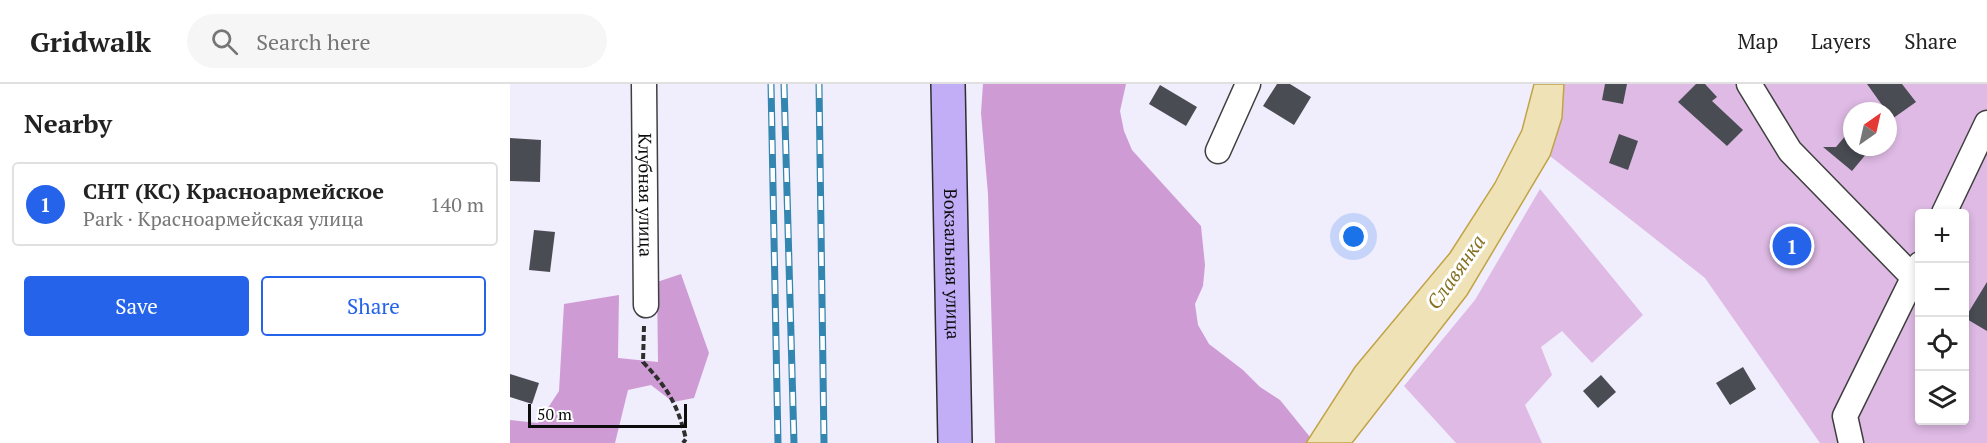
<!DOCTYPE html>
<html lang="en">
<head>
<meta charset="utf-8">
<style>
	:root { --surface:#fff; --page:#f6f6f6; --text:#222; --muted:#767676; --line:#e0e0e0; --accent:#2563eb }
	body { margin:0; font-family:"PT Serif",serif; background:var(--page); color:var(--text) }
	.controls { position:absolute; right:18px; bottom:18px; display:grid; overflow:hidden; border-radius:6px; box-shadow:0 3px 9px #0003 }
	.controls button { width:54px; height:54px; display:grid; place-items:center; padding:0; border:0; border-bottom:2px solid var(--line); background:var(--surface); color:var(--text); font:30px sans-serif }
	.compass { position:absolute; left:1333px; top:18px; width:54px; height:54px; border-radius:50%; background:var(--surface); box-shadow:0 3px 9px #0003; rotate:34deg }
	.scale { position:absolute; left:18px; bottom:15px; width:159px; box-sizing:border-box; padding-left:6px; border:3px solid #0c0c0c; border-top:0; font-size:16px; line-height:21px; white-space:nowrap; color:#0c0c0c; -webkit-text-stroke:4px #fff; paint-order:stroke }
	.you { position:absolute; left:844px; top:153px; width:21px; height:21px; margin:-15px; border:4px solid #fff; border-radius:50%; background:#1a73e8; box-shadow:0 0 0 9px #1a73e833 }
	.badge { display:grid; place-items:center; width:39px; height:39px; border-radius:50%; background:var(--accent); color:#fff; font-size:20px; font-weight:700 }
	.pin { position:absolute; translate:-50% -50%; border:3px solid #fff; box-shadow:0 2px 6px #0006 }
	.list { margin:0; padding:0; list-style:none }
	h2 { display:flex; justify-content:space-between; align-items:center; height:78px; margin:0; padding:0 24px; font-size:26px }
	h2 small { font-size:20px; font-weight:400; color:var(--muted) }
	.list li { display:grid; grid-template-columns:39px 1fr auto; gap:18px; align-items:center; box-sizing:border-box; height:84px; margin:0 12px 12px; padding:0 12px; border:2px solid var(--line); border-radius:6px }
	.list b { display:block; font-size:22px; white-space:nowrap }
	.list p { margin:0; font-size:20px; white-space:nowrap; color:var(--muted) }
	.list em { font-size:20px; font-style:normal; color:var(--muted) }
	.actions { display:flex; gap:12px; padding:18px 24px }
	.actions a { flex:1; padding:14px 0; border:2px solid var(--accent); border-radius:6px; text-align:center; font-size:21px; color:var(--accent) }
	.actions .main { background:var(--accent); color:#fff }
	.icon { flex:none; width:33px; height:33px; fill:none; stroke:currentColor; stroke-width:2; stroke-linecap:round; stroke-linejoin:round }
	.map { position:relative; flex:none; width:1477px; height:359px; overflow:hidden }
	header { display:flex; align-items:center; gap:36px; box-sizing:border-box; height:84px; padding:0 30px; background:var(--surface); border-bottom:2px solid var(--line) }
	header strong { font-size:28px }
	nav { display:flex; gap:33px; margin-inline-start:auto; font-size:21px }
	.search { width:420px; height:54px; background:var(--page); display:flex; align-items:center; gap:15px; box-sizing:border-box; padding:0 21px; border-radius:33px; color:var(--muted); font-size:22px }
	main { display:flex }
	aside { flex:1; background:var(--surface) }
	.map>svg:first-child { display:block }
	.green { fill:#debae4; fill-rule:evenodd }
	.forest { fill:#cf9bd4 }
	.water { fill:#f0e2b7; stroke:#c0a445; stroke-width:1.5 }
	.building { fill:#4a4c54 }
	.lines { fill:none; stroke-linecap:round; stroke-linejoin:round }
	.street-casing { stroke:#3f3f3f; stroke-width:27 }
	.secondary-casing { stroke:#2e2e2e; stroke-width:36 }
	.path { stroke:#2e2e2e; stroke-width:4; stroke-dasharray:6 3; stroke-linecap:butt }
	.street { stroke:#fff; stroke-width:24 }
	.secondary { stroke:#c1aef7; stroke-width:33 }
	.rail-casing { stroke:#3286af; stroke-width:7 }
	.rail { stroke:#fff; stroke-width:4.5; stroke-dasharray:14; stroke-linecap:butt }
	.labels { text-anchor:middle; stroke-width:6; stroke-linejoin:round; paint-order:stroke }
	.street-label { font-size:18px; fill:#0c0c0c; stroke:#fff }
	.water-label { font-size:20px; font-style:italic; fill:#857220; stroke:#fff }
</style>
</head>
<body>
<header>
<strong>Gridwalk</strong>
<div class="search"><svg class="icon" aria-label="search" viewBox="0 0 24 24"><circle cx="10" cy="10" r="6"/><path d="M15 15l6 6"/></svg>Search here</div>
<nav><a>Map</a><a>Layers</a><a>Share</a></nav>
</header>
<main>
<aside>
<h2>Nearby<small></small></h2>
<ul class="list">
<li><span class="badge">1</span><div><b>СНТ (КС) Красноармейское</b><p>Park · Красноармейская улица</p></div><em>140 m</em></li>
</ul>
<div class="actions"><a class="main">Save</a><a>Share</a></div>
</aside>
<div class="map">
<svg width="1477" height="359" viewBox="0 0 1477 359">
	<rect width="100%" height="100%" fill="#f0edfd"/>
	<path class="green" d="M1054,0h423v359h-167l-115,-165 -155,-122 12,-38zM1342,27h36v36h-36zM1410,129h44v207h-44z
		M1030,105l103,126 -51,48 -30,-32 -21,16 11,28 -27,30 17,38h-86l-52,-57 71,-86z"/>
	<path class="forest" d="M473,0h143l-6,27 4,20 8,19 69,76 4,39 -2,21 -8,18 3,21 11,19 34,26 17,17 20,13 30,37 -4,6h-311l-7,-249 -7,-81z
		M171,190l28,79 -15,45 -21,4 -22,-17 -23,5 -13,53h-105v-23l28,3 21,-32 5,-87 55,-9 -1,63 40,4 -1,-80z"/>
	<path class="water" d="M1024,0h30l-2,34 -12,38 -83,139 -115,148h-46l49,-76 95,-114 45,-70 27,-53z"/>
	<path class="building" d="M767,0h13l21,13 -17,28 -31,-19z
		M1095,0h22l-4,20 -21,-4z
		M1186,0h9l12,13 -5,4 31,29 -16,16 -49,-44z
		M1357,0h35l14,18 -24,17z
		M650,1l37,22 -11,19 -37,-22z
		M1342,44v19h20l-20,24 -29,-24h13z
		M1109,50l19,7 -10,29 -19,-7z
		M0,54l31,2 -1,42 -30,-1z
		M24,146l21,2 -5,40 -21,-2z
		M1477,198v49l-22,-13z
		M1233,283l13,22 -26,16 -14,-22z
		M0,290l29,9 -7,21 -22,-7z
		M1091,291l15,17 -18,16 -15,-17z"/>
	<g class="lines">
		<defs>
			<g id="street">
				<path id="s1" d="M134,0l2,221"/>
				<path d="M1239,0l41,67 123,126"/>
				<path d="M708,67l30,-67"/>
				<path d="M1434,129l43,-90"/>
				<path d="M1341,359l-6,-27 75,-152"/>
			</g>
			<g id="secondary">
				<path id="s2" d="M438,0l7,359"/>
			</g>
		</defs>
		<use href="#street" class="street-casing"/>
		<use href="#secondary" class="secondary-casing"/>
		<path class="path" d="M134,242l-1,36c25,27 34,41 43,77l-3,4"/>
		<use href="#street" class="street"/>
		<use href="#secondary" class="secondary"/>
		<defs>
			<path id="rail" d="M261,0l7,359
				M274,0l10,359
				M309,0l5,359"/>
		</defs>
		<use href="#rail" class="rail-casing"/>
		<use href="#rail" class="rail"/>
	</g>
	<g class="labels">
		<g class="street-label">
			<text dy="6" stroke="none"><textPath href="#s1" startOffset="111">Клубная улица</textPath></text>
			<text dy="6" stroke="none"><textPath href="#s2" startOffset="180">Вокзальная улица</textPath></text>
		</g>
		<g class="water-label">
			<text transform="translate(946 188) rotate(-55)" y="7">Славянка</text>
		</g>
	</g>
</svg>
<div class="controls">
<button>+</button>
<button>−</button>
<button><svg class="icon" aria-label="locate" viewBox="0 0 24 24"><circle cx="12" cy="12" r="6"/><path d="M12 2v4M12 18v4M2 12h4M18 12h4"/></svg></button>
<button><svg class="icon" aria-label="layers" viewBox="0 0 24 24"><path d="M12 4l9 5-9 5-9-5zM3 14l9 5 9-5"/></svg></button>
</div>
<svg class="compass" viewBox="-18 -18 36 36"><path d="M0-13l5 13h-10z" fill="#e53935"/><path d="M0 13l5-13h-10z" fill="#767676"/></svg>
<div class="scale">50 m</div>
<div class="you"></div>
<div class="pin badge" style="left:1282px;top:162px">1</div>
</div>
</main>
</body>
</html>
